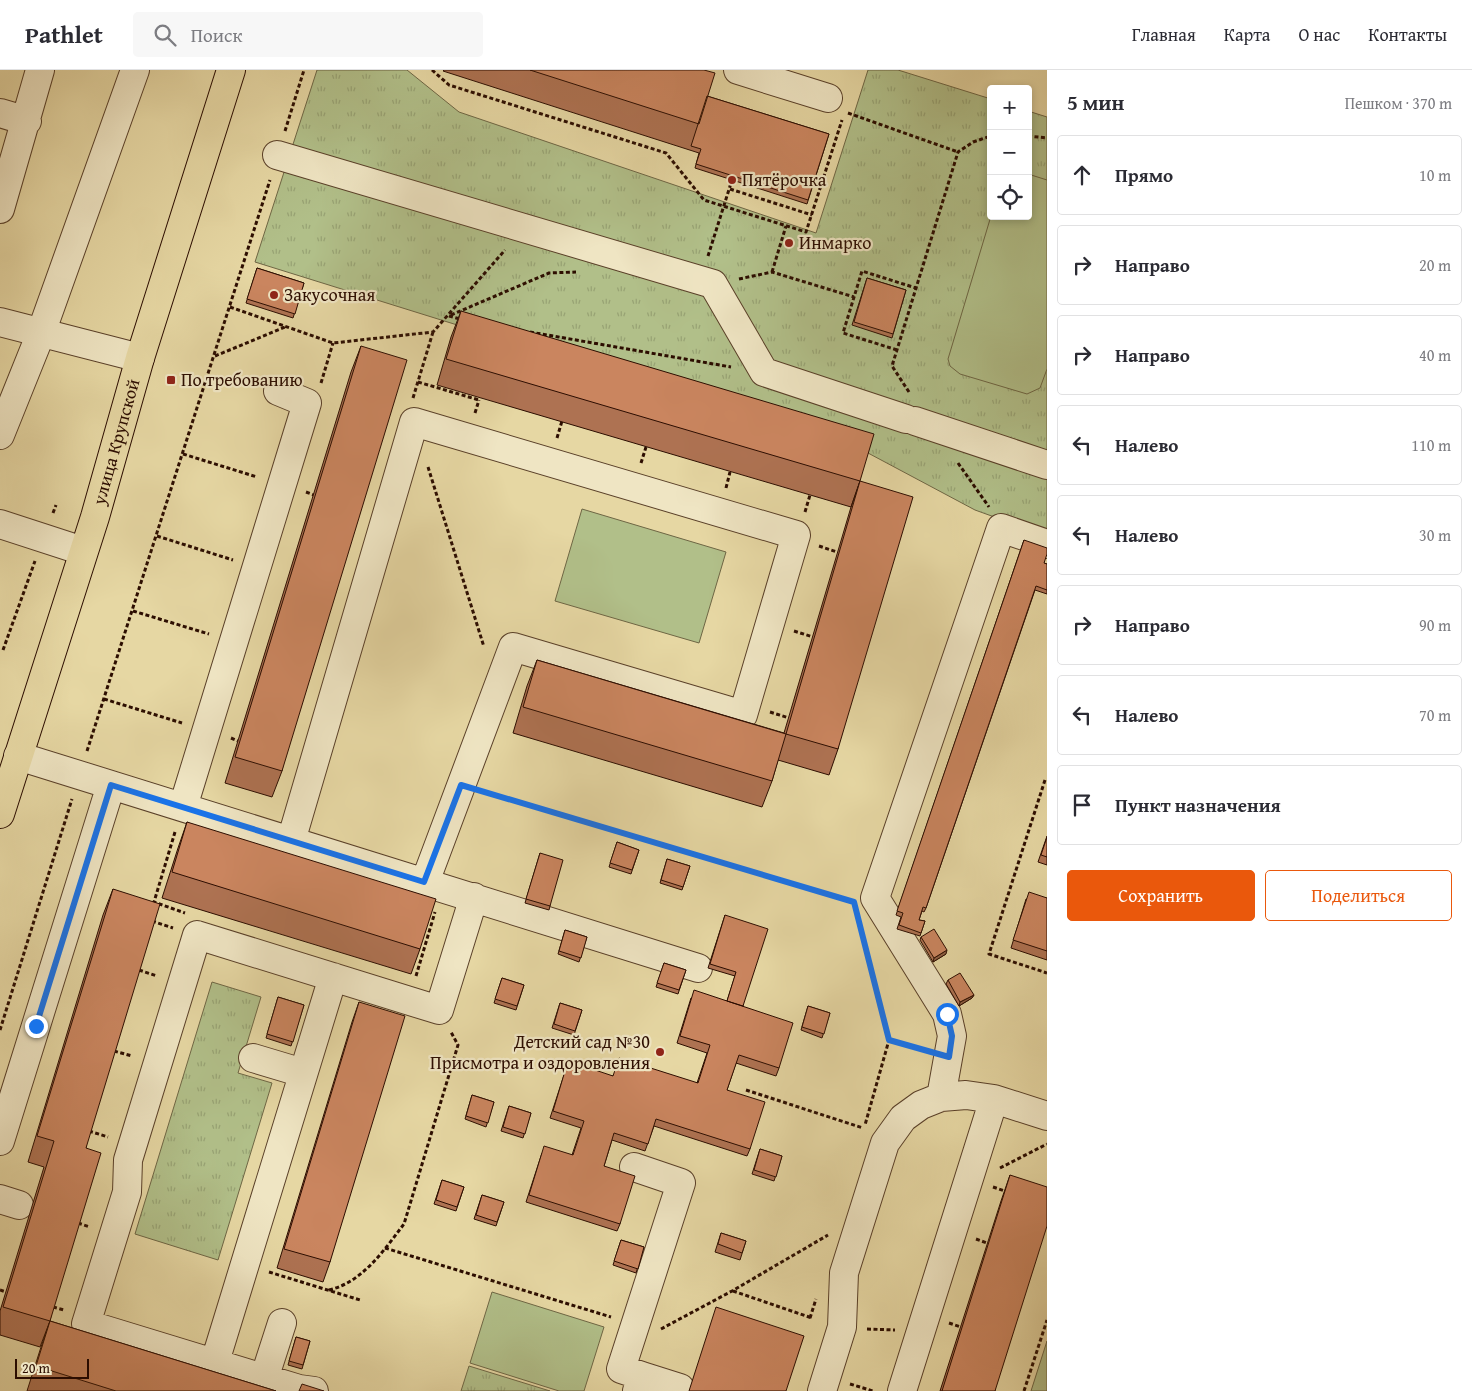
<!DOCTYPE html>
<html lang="ru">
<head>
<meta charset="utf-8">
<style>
	:root { --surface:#fff; --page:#f7f7f7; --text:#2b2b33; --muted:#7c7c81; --line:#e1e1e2; --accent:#ea580c }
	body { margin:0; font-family:"Gentium Book Plus",serif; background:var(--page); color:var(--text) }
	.controls { position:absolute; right:15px; top:15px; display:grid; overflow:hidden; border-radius:5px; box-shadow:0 2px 8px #0003 }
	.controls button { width:45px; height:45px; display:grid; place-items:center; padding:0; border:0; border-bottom:1px solid var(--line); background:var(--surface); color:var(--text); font:25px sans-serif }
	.scale { position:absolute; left:15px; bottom:12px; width:74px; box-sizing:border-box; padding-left:5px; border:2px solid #2c0d00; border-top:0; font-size:14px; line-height:18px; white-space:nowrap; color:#2c0d00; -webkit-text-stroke:4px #efe5c3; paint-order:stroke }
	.stop { position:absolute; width:15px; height:15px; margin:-11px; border:4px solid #1a73e8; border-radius:50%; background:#fff }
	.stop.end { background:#1a73e8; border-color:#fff; box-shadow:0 1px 5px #0008 }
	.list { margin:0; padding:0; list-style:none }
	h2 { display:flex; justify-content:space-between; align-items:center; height:65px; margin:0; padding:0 20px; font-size:21px }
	h2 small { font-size:16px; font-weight:400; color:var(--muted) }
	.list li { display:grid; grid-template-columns:32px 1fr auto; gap:15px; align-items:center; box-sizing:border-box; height:80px; margin:0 10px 10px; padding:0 10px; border:1px solid var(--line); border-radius:5px }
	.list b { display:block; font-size:19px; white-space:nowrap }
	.list em { font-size:16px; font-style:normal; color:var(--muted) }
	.actions { display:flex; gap:10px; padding:15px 20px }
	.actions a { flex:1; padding:11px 0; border:1px solid var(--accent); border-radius:5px; text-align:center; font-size:18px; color:var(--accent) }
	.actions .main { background:var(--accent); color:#fff }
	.icon { flex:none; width:28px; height:28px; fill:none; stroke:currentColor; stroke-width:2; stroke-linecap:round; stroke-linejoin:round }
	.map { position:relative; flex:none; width:1047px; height:1321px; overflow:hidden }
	header { display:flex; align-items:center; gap:30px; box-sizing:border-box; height:70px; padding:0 25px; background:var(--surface); border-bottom:1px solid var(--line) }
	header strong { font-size:24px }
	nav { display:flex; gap:28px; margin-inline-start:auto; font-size:18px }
	.search { width:350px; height:45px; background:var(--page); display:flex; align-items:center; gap:12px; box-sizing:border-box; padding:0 18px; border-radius:5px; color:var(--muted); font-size:19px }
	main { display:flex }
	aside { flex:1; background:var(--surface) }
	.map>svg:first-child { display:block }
	.grass { fill:url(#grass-tufts); stroke:#6e6644 }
	.pitch { fill:#b1bf89; stroke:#6e6644 }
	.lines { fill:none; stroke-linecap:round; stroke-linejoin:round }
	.minor-casing { stroke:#5a4029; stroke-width:30 }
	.major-casing { stroke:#2c0d00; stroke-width:30 }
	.path { stroke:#2c0d00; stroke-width:3; stroke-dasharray:4 2.5; stroke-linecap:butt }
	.minor { stroke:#efe5c3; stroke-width:28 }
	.major { stroke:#e6d7a3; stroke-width:28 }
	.wall { fill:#ae7252; stroke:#2c0d00 }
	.shaded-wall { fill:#8d5d42; stroke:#2c0d00 }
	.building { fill:#ca855f; stroke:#2c0d00 }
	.route { stroke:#1a73e8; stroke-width:6 }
	.poi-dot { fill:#8f2418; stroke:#efe5c3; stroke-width:2 }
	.labels { text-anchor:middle; stroke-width:4.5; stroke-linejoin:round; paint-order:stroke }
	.poi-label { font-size:18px; fill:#2c0d00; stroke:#efe5c3; text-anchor:start }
	.street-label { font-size:18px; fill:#2c0d00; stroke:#efe5c3 }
</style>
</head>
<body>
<header>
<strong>Pathlet</strong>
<div class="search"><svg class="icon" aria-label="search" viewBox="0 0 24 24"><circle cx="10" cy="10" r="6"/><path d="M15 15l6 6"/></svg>Поиск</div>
<nav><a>Главная</a><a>Карта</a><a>О нас</a><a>Контакты</a></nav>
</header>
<main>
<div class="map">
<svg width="1047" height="1321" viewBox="0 0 1047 1321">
	<defs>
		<pattern id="grass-tufts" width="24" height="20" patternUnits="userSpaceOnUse" patternTransform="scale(1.25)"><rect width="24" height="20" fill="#b1bf89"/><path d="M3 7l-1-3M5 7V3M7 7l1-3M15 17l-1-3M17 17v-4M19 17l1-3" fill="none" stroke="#98a374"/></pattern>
	</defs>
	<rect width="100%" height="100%" fill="#e6d7a3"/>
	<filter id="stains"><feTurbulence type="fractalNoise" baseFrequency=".004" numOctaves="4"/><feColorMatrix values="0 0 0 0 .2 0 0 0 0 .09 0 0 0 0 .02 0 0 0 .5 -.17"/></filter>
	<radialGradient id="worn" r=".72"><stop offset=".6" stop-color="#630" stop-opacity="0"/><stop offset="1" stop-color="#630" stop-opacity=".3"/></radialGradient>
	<path class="grass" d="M317,0h90l52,42 357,121 52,-163h30l93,29v117h37v-105l19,6v419l-72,-26 -107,-57 -613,-191z
		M212,912l49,15 -23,76 34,10 -54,177 -83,-26z
		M469,1296l81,25h-89z"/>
	<path class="pitch" d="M1028,104l19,6v189l-7,19 -13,6 -67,-20 -10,-8 -2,-7 43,-143h37z
		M582,439l144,43 -27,91 -144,-42z
		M492,1222l112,35 -20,64h-25l-89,-28z
		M1047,1271v50h-16z"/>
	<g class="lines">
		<defs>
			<path id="minor" d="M738,0l90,28
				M0,43l27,8
				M277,85l436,129 51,88 142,47
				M0,139l40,-139
				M0,252l140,36
				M915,351l132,44
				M0,365l41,-102 94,-263
				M0,454l83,27
				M18,686l680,212
				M183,737l124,-404 -29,-12
				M291,771l123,-419 382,113 -53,180 -230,-68 -88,235
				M253,988l50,15
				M941,1027l11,-61 -5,-22 -72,-116 126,-370 46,16
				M0,1071l111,-356
				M634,1097l47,16 -60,186 21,7
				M0,1129l19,6
				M264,1309l18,-56
				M206,1321l127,-414
				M314,1321l-15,-2 -213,-65 41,-132 1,-32 69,-225 242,75 35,-113
				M637,1321l5,-15 38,12
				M822,1321l20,-64 2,-54 41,-130 18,-25 18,-13 20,-8 25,-2 28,4 53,17
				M902,1321l92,-292"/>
			<g id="major">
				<path id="s1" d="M0,744l95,-297 45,-159 91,-288"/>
			</g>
		</defs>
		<use href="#minor" class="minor-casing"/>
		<use href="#major" class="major-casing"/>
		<path class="path" d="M432,0l17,15 217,68 38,47 102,32 36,-112
			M848,43l110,39
			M285,61l19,-61
			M1028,66l19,2
			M730,119l82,26
			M708,186l24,-76
			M772,202l14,-46
			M739,209l33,-7 82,25
			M230,237l103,36 100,-11 72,-82
			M451,245l98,-42 27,-1
			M449,246l11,3
			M530,262l201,35
			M897,280l-54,-17 19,-62 54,17
			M215,286l70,-29
			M418,312l61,18
			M321,313l12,-40
			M909,322l-17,-26 66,-214 15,-10 18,-6
			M413,328l20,-66
			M475,343l4,-13
			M557,368l5,-17
			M183,384l74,23
			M641,393l5,-16
			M958,393l31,44
			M428,397l56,180
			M726,418l4,-16
			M306,422l8,3
			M805,442l5,-17
			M53,443l3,-8
			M157,466l76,24
			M819,476l18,6
			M133,541l76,23
			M794,561l19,6
			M3,580l32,-89
			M104,629l78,24
			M770,642l19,6
			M231,668l7,3
			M87,681l183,-571
			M1045,710l-56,174 58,19
			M486,722l365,109
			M175,762l-21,70 31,11
			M152,851l21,7
			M860,855l29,115 -24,85
			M139,900l18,6
			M416,906l19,-64
			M0,960l72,-231
			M889,970l35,10
			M114,981l18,5
			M746,1020l117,38
			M89,1061l19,6
			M1000,1098l47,-24
			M993,1117l15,5
			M78,1153l12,4
			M976,1169l11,4
			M385,1178l226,69
			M269,1202l91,28
			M0,1220l6,2
			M329,1220c34,-8 55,-40 75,-66l54,-179 -7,-13
			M733,1221l79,27
			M53,1237l11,3
			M810,1248l6,-19
			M949,1253l12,4
			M661,1259l71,-38 96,-56
			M867,1259l28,1
			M850,1314l23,7
			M1024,1321l23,-71"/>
		<use href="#minor" class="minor"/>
		<use href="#major" class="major"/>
	</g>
	<path class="wall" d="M444,0h260l3,26 122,38 -22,70 -112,-36 4,-15 -256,-82z
		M257,198l47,15 -11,35 -47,-15z
		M867,208l39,12 -14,48 -40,-13z
		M461,241l399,170 -9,26 -414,-122 14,-48z
		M361,276l-79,425 -10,26 -47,-14 126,-411z
		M860,411l-22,268 -9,26 -51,-15 -6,21 -10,26 -249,-74 14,-47 10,-26 247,73 67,-226z
		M1024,470l20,23 3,1v30l-12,-4 -109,318 -2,4 -2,-1 -3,9 6,1 -5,15 -23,-7 4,-12 -5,-2z
		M187,752l233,127 -9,25 -249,-76 16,-50z
		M1047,766v29l-9,-3z
		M617,772l22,8 -8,24 -22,-7z
		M540,783l10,53 -1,4 -24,-7z
		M667,789l23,7 -8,24 -22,-7z
		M113,819l-27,259 -36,173 -10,26 -40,-12v-24l44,-144 -16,-5 75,-247z
		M1047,828v62l-36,-12 15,-49z
		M725,845l18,91 36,62 -3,8 -40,-13 -9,27 23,59 -3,7 -93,-30 -9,25 -33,-11 -8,26 16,58 -3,7 -91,-29 16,-49 30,2 9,-27 -31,-10 16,-49 47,7 84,7 10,-30 -30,-10 14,-45 36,3 8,-25 -27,-8z
		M565,860l22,7 -8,25 -21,-8z
		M921,867l25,17 -13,8 -13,-22z
		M664,893l22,7 -8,24 -22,-7z
		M502,908l22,7 -8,25 -22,-7z
		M948,910l26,15 -2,3 -13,8 -13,-22z
		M278,927l26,8 -13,41 -25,-8z
		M359,932l-29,260 -7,20 -46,-14 75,-246z
		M560,933l22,7 -8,25 -22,-7z
		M808,936l22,7 -8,25 -21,-8z
		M472,1025l22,7 -8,25 -21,-8z
		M509,1036l22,7 -8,25 -22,-7z
		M760,1079l22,7 -8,25 -22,-7z
		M1010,1105l-15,216h-55l61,-190z
		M442,1110l22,7 -8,24 -22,-7z
		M482,1125l22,7 -8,24 -22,-7z
		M721,1163l25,8 -6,19 -25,-8z
		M621,1170l23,7 -8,26 -23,-8z
		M50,1251l226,70h-249l14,-44z
		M296,1267l14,4 -8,28 -14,-4z"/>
	<path class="shaded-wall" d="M947,880l-1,4 -13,8 1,-4z
		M974,925l-2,3 -13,8 1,-4z"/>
	<path class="building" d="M530,0h174l11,3 -16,51z
		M707,26l122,38 -21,66 -112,-36 5,-15 -10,-3z
		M257,198l47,15 -9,31 -48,-15z
		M867,208l39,12 -13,44 -39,-12z
		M461,241l413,123 -14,47 -414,-122z
		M361,276l46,14 -125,411 -47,-14z
		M860,411l53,16 -75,252 -52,-15z
		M1024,470l23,8v6l-3,9 3,1v26l-11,-4 -110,322 -3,-1 -4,13 6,1 -4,12 -22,-8 4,-12 -6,-2z
		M537,590l249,74 -14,47 -249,-74z
		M187,752l249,77 -16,50 -248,-77z
		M1047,767v20l-6,-2z
		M617,772l22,8 -7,20 -22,-7z
		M540,783l23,7 -13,46 -24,-7z
		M667,789l23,7 -7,21 -22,-7z
		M113,819l47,15 -74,244 15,5 -51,168 -47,-14 51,-166 -17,-5z
		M1029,822l18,6v53l-34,-11z
		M725,845l43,14 -25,77 -16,-5 9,-29 -26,-8z
		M934,859l13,21 -13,8 -13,-21z
		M565,860l22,7 -6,21 -22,-7z
		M664,893l22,7 -7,20 -22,-7z
		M960,903l14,22 -14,7 -12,-22z
		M502,908l22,7 -7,21 -22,-7z
		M694,920l99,33 -14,45 -40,-13 -12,35 38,12 -15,47 -94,-30 -8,25 -34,-11 -10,33 31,10 -15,48 -91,-29 15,-49 29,9 11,-34 -31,-10 15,-50 45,15 6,-18 79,25 12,-38 -30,-9z
		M278,927l26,8 -11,37 -26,-8z
		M359,932l46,14 -75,246 -46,-13z
		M560,933l22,7 -7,21 -21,-7z
		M808,936l22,7 -6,21 -22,-7z
		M472,1025l22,7 -6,21 -22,-7z
		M509,1036l22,7 -6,21 -22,-7z
		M760,1079l22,7 -6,21 -22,-7z
		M1010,1105l37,12v39l-52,165h-53z
		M442,1110l22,7 -7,20 -21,-7z
		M482,1125l22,7 -7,20 -21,-7z
		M721,1163l25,8 -4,12 -24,-9z
		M621,1170l23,7 -6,22 -24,-8z
		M716,1237l88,29 -18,55h-97z
		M50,1251l226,70h-160l-80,-25z
		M296,1267l14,4 -7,24 -14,-4z
		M302,1314l22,7h-25z"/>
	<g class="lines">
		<path class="route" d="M36,956l75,-241 313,97 37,-97 393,117 35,138 60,17 3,-21 -5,-22"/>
	</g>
	<g class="poi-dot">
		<circle cx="732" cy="110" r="5"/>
		<circle cx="789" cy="173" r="5"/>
		<circle cx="274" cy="225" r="5"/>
		<rect x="166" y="305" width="10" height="10" rx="2.5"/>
		<circle cx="660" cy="982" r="5"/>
	</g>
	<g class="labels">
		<g class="poi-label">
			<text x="742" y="116">Пятёрочка</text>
			<text x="799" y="179">Инмарко</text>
			<text x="284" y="231">Закусочная</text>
			<text x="181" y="316">По требованию</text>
			<text x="650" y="978" text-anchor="end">Детский сад №30<tspan x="650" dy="21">Присмотра и оздоровления</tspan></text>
		</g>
		<g class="street-label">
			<text dy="6" stroke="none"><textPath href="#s1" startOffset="390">улица Крупской</textPath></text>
		</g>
	</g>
	<rect width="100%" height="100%" filter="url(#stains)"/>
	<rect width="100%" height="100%" fill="url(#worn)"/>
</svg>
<div class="controls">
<button>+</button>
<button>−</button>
<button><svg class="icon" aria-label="locate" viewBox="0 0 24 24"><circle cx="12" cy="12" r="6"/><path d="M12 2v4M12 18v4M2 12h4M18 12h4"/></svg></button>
</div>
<div class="scale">20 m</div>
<div class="stop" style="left:947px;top:944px"></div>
<div class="stop end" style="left:36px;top:956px"></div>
</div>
<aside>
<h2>5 мин<small>Пешком · 370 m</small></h2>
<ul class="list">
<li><svg class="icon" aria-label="ahead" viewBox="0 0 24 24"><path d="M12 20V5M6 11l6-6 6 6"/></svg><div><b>Прямо</b></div><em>10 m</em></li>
<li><svg class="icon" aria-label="right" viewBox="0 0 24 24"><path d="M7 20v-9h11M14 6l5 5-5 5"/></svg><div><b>Направо</b></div><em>20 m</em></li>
<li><svg class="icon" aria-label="right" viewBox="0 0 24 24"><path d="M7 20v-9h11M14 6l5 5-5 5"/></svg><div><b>Направо</b></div><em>40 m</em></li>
<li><svg class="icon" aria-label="left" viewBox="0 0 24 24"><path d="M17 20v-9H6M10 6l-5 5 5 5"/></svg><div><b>Налево</b></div><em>110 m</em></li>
<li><svg class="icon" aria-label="left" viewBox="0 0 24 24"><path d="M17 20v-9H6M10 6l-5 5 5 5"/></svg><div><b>Налево</b></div><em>30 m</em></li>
<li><svg class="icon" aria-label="right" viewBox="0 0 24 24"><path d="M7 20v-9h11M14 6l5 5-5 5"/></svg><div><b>Направо</b></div><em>90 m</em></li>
<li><svg class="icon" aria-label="left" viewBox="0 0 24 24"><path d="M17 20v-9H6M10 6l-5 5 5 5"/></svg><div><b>Налево</b></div><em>70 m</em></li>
<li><svg class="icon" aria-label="arrive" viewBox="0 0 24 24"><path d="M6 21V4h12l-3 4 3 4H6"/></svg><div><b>Пункт назначения</b></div></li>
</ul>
<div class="actions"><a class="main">Сохранить</a><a>Поделиться</a></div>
</aside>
</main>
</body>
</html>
